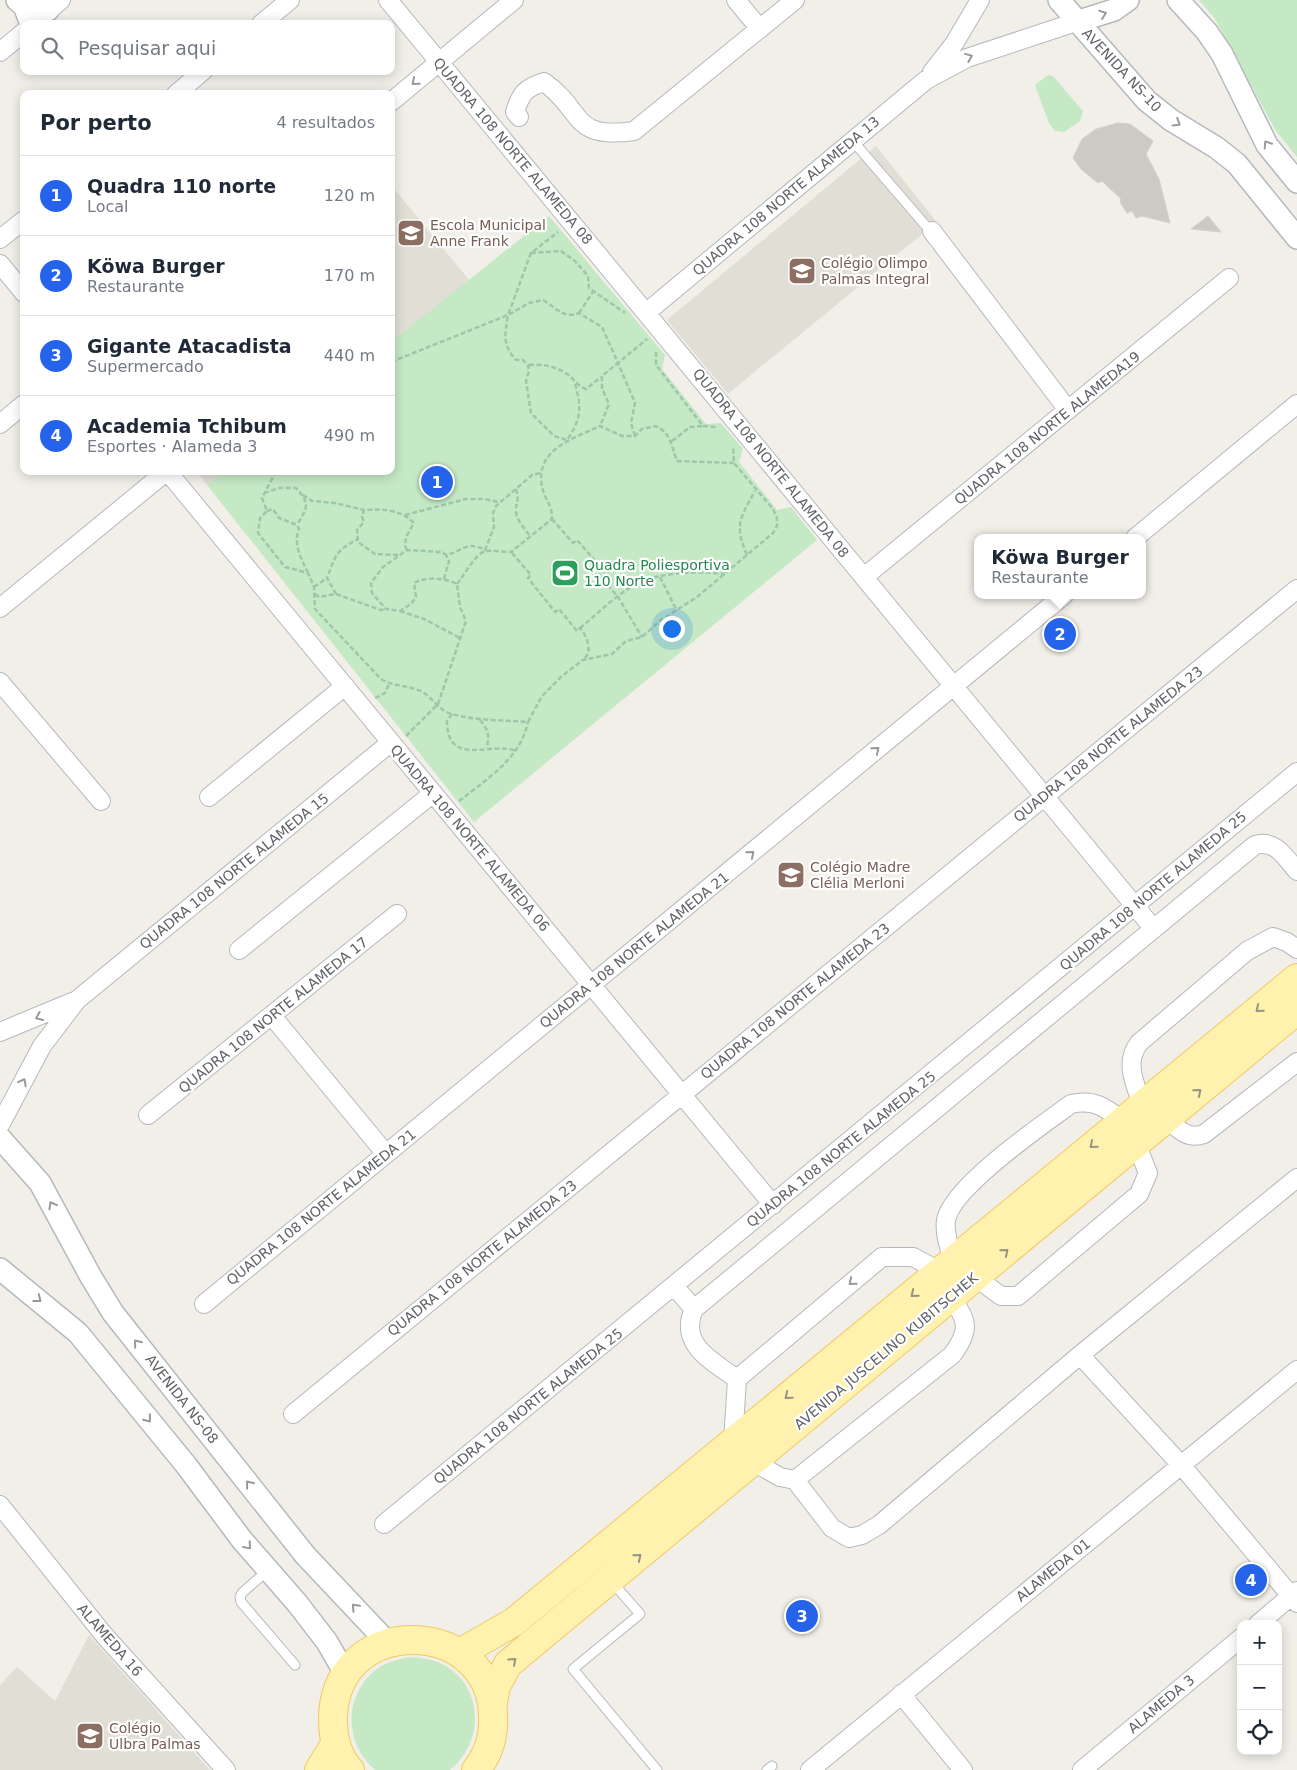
<!DOCTYPE html>
<html lang="pt">
<head>
<meta charset="utf-8">
<style>
	:root { --surface:#fff; --page:#f6f6f7; --text:#1f2937; --muted:#747a83; --line:#e0e1e3; --accent:#2563eb }
	body { margin:0; font-family:"DejaVu Sans",sans-serif; background:var(--page); color:var(--text) }
	.controls { position:absolute; right:15px; bottom:15px; display:grid; overflow:hidden; border-radius:10px; box-shadow:0 2px 12px #0003 }
	.controls button { width:45px; height:45px; display:grid; place-items:center; padding:0; border:0; border-bottom:1px solid var(--line); background:var(--surface); color:var(--text); font:25px sans-serif }
	.you { position:absolute; left:671px; top:628px; width:18px; height:18px; margin:-12px; border:4px solid #fff; border-radius:50%; background:#1a73e8; box-shadow:0 0 0 8px #1a73e833 }
	.badge { display:grid; place-items:center; width:32px; height:32px; border-radius:50%; background:var(--accent); color:#fff; font-size:16px; font-weight:700 }
	.pin { position:absolute; translate:-50% -50%; border:2px solid #fff; box-shadow:0 1px 5px #0006 }
	.popup { position:absolute; left:974px; top:534px; width:172px; height:65px; box-sizing:border-box; display:grid; place-content:center; border-radius:10px; background:var(--surface); filter:drop-shadow(0 1px 4px #0005); font-size:16px; white-space:nowrap; color:var(--muted) }
	.popup b { font-size:19px; color:var(--text) }
	.popup::after { content:''; position:absolute; left:50%; top:100%; margin-left:-10px; border:10px solid transparent; border-top-color:var(--surface) }
	.list { margin:0; padding:0; list-style:none }
	h2 { display:flex; justify-content:space-between; align-items:center; height:65px; margin:0; padding:0 20px; font-size:21px }
	h2 small { font-size:16px; font-weight:400; color:var(--muted) }
	.list li { display:grid; grid-template-columns:32px 1fr auto; gap:15px; align-items:center; box-sizing:border-box; height:80px; padding:0 20px; border-top:1px solid var(--line) }
	.list b { display:block; font-size:19px; white-space:nowrap }
	.list p { margin:0; font-size:16px; white-space:nowrap; color:var(--muted) }
	.list em { font-size:16px; font-style:normal; color:var(--muted) }
	.icon { flex:none; width:28px; height:28px; fill:none; stroke:currentColor; stroke-width:2; stroke-linecap:round; stroke-linejoin:round }
	.map { position:relative; flex:none; width:1297px; height:1770px; overflow:hidden }
	.search { position:absolute; background:var(--surface); box-shadow:0 2px 12px #0003; left:20px; top:20px; width:375px; height:55px; display:flex; align-items:center; gap:12px; box-sizing:border-box; padding:0 18px; border-radius:10px; color:var(--muted); font-size:19px }
	.panel { position:absolute; background:var(--surface); box-shadow:0 2px 12px #0003; left:20px; top:90px; width:375px; height:385px; border-radius:10px }
	.map>svg:first-child { display:block }
	.education { fill:#e1ded6 }
	.green { fill:#c5e8c5 }
	.building { fill:#cccac5; stroke:#d6d1c6 }
	.lines { fill:none; stroke-linecap:round; stroke-linejoin:round }
	.service-casing { stroke:#b5b8bc; stroke-width:11 }
	.minor-casing { stroke:#b5b8bc; stroke-width:20 }
	.tertiary-casing { stroke:#b5b8bc; stroke-width:24 }
	.primary-casing { stroke:#f2c960; stroke-width:30 }
	.path { stroke:#9cc7a9; stroke-width:2.5; stroke-dasharray:5 2.5; stroke-linecap:butt }
	.service { stroke:#fff; stroke-width:9 }
	.minor { stroke:#fff; stroke-width:18 }
	.tertiary { stroke:#fff; stroke-width:21 }
	.primary { stroke:#fff2af; stroke-width:28 }
	.oneway { stroke:#979a9d }
	.oneway2 { stroke:#979581 }
	.labels { text-anchor:middle; stroke-width:4.5; stroke-linejoin:round; paint-order:stroke }
	.street-label { font-size:14px; fill:#5f6368; stroke:#fff }
	.education-label { font-size:14px; fill:#785e54; stroke:#fff; text-anchor:start }
	.leisure-label { font-size:14px; fill:#27864d; stroke:#fff; text-anchor:start }
</style>
</head>
<body>
<div class="map">
<svg width="1297" height="1770" viewBox="0 0 1297 1770">
	<rect width="100%" height="100%" fill="#f1efe8"/>
	<path class="education" d="M876,146l61,76 -209,172 -61,-74z
		M391,185l79,96 -79,61z
		M196,471h28l-17,14z
		M89,1635l121,135h-210v-85l17,-18 38,34z"/>
	<path class="green" d="M1199,0h98v157l-21,-26 -61,-112z
		M1048,75l5,1 30,35 -3,10 -16,11 -9,-1 -6,-8 -14,-38z
		M549,216l116,139 -3,14 44,55 15,-1 22,26 -4,13 38,48 14,-3 26,33 -343,282 -267,-337 17,-14h167v-129z
		M409,1657c12,1 25,2 37,9 38,24 38,76 4,104h-75c-30,-26 -32,-71 -2,-98 10,-9 23,-12 36,-15z"/>
	<path class="building" d="M1118,123l12,1 23,17 -7,13 13,25 11,44 -28,-7 -6,2 -4,-7 -5,2 -7,-11 1,-3 -19,-18 -4,2 -17,-14 -8,-11 9,-19 14,-10z
		M1208,216l13,16 -30,-3z"/>
	<g class="lines">
		<defs>
			<path id="service" d="M852,140l74,86
				M268,1570l-26,23 -2,4 1,5 54,63
				M612,1582l28,32 -67,55 84,101
				M767,1770l5,-4"/>
			<path id="minor" d="M388,0l765,928
				M736,0l24,29
				M39,19l22,-19
				M261,24l29,-24
				M0,52l24,-20
				M932,72l22,-28 26,-44
				M176,94l27,-23
				M391,102l123,-102
				M519,117l-4,-5c6,-19 10,-24 29,-30 41,29 26,58 90,49l161,-131
				M932,231l136,179
				M0,239l24,-19
				M0,264l24,29
				M647,312l279,-232 41,-22 109,-36
				M0,424l24,-20
				M1135,538l162,-134
				M864,577l365,-299
				M0,608l167,-137 606,734
				M0,682l101,119
				M209,797l136,-111
				M239,950l193,-156
				M272,1016l114,138
				M0,1032l72,-30
				M1142,1105c-7,-22 -18,-42 -3,-62l108,-92 26,-14 14,5 10,7
				M148,1115l249,-201
				M1167,1118c11,11 20,22 37,16l93,-72
				M0,1125l42,-79 35,-46 313,-257
				M953,1262c-3,-13 -9,-28 -7,-42 6,-33 96,-95 125,-116 23,-5 34,3 52,17
				M975,1277l26,19h17l121,-102 9,-21 -12,-30
				M674,1286l20,23
				M204,1304l860,-709
				M1080,1355l102,111 115,137
				M737,1379c-25,-18 -59,-35 -43,-70l561,-464c20,-6 30,12 42,26
				M293,1414l1004,-825
				M733,1442l4,-63 145,-122h31l28,15
				M754,1462l26,15 15,3 37,48 17,10 13,-3 17,-10 201,-170 217,-177
				M795,1480l157,-125c18,-24 17,-35 -2,-58
				M0,1505l104,130 122,135
				M384,1524l913,-752
				M1258,1624l39,-33
				M901,1694l62,76
				M810,1770l487,-400
				M1082,1770l159,-132"/>
			<path id="tertiary" d="M17,0l7,6 7,18
				M1059,0l88,101 24,19 46,28 20,16 60,74
				M1178,0l29,32 15,22 45,91 30,37
				M24,6l24,4
				M1076,22l38,-12 14,-10
				M0,1138l40,45 51,94 22,36 192,242 83,88
				M0,1269l78,64 108,132 56,75 55,63 30,39 19,33"/>
			<path id="primary" d="M460,1653l54,-31 783,-644
				M493,1703l3,-17 12,-22 789,-654
				M319,1770l16,-26
				M350,1770c-16,-17 -19,-43 -16,-65 15,-93 158,-84 159,12 1,20 -5,38 -17,53"/>
		</defs>
		<use href="#service" class="service-casing"/>
		<use href="#minor" class="minor-casing"/>
		<use href="#tertiary" class="tertiary-casing"/>
		<use href="#primary" class="primary-casing"/>
		<path class="path" d="M531,253l30,-2 14,10 13,15 1,12 36,25
			M579,313l15,-23
			M656,352v13l47,61 14,1
			M391,362l117,-47 23,-62 27,-21
			M529,365c14,-1 26,1 38,9 9,6 7,10 19,15l15,-12
			M575,384c7,23 6,36 -8,56l-13,-4 -23,-23 -5,-32 3,-10 -1,-6 -5,-5h-7c-14,-15 -11,-26 -8,-45l21,-12 14,-3c13,8 21,19 36,13l23,14 16,36 -16,13v12l7,16 -9,22
			M635,436l-4,-13 4,-20 -17,-40 29,-24
			M672,441l18,-14 13,-1
			M276,471l-14,27 5,13 -7,7 -2,15 27,34 23,6 6,14 1,22 66,70c11,7 24,6 37,11 13,4 20,21 34,24 25,7 51,6 76,8l14,-26 20,-20 21,-16 29,-6 14,-13 16,-4 19,-17 36,-23 76,-64 4,-7v-8l-4,-9 -39,-46 -1,-17
			M516,489c4,14 -1,14 0,23 1,9 9,17 14,24
			M264,493l15,-5h17c15,16 11,20 1,37
			M303,495l9,6 23,2 29,7
			M267,511l6,-2 6,9 18,7 2,4c-6,16 2,29 9,44
			M405,515l61,-16h18l15,3
			M552,519l21,24 4,-3 27,31 -5,4 19,22 24,40
			M512,553l19,22 -3,3 27,34 4,-3 18,22 3,-3c7,8 13,23 4,31
			M398,555l-23,-1 -17,-12 -1,-12 7,-8 -2,-5 2,-7c19,-1 36,-1 50,13l-8,14 -1,9 2,4
			M747,555c-13,-30 -7,-37 8,-64
			M660,577l17,34
			M444,579l5,-18 -3,-6
			M457,584c7,-8 19,-32 29,-33 8,-1 17,1 25,1l41,-33c0,-17 -8,-19 -10,-33 -7,-37 31,-47 58,-60l22,10h13l7,-7 14,-3c16,8 15,20 21,35l57,2
			M314,587l13,-9
			M315,594l4,3 17,-3 45,16 6,-1
			M336,594l-9,-16c9,-23 8,-27 31,-39
			M400,611l24,8 36,19
			M580,628c19,-15 38,-36 61,-46 23,-10 60,-11 84,-8
			M375,698l10,-5 4,-9
			M452,714l-5,7c0,47 44,20 69,30
			M480,720c9,11 9,14 7,28
			M406,736l32,-32 28,-83 -6,-14 -3,-23c-12,-6 -31,-8 -43,-1l2,14 -5,7 -11,7 -14,-2 -14,-16 -1,-10 12,-16 24,-17 35,2 4,3c15,-3 21,-15 39,-5l9,-23 -1,-14 3,-7 36,-31 8,-2
			M459,801c28,-22 61,-42 69,-79"/>
		<use href="#service" class="service"/>
		<use href="#minor" class="minor"/>
		<use href="#tertiary" class="tertiary"/>
		<use href="#primary" class="primary"/>
	</g>
	<defs><path id="oneway-chevron" d="M-2-3.5L2.5 0L-2 3.5" fill="none" stroke-width="1.6" stroke-linecap="round" stroke-linejoin="round" transform="scale(1.25)"/></defs>
	<g class="oneway">
		<use href="#oneway-chevron" transform="translate(1103 14) rotate(-19)"/>
		<use href="#oneway-chevron" transform="translate(969 57) rotate(-22)"/>
		<use href="#oneway-chevron" transform="translate(415 82) rotate(140)"/>
		<use href="#oneway-chevron" transform="translate(1177 123) rotate(32)"/>
		<use href="#oneway-chevron" transform="translate(1267 144) rotate(-123)"/>
		<use href="#oneway-chevron" transform="translate(876 750) rotate(-40)"/>
		<use href="#oneway-chevron" transform="translate(751 854) rotate(-40)"/>
		<use href="#oneway-chevron" transform="translate(39 1017) rotate(157)"/>
		<use href="#oneway-chevron" transform="translate(23 1082) rotate(-62)"/>
		<use href="#oneway-chevron" transform="translate(52 1205) rotate(-119)"/>
		<use href="#oneway-chevron" transform="translate(852 1282) rotate(140)"/>
		<use href="#oneway-chevron" transform="translate(38 1299) rotate(38)"/>
		<use href="#oneway-chevron" transform="translate(137 1343) rotate(-129)"/>
		<use href="#oneway-chevron" transform="translate(148 1419) rotate(51)"/>
		<use href="#oneway-chevron" transform="translate(249 1484) rotate(-128)"/>
		<use href="#oneway-chevron" transform="translate(248 1546) rotate(49)"/>
		<use href="#oneway-chevron" transform="translate(355 1607) rotate(-133)"/>
	</g>
	<g class="oneway2">
		<use href="#oneway-chevron" transform="translate(1259 1009) rotate(141)"/>
		<use href="#oneway-chevron" transform="translate(1198 1092) rotate(-40)"/>
		<use href="#oneway-chevron" transform="translate(1093 1145) rotate(140)"/>
		<use href="#oneway-chevron" transform="translate(1005 1252) rotate(-40)"/>
		<use href="#oneway-chevron" transform="translate(914 1294) rotate(141)"/>
		<use href="#oneway-chevron" transform="translate(788 1396) rotate(141)"/>
		<use href="#oneway-chevron" transform="translate(638 1557) rotate(-39)"/>
		<use href="#oneway-chevron" transform="translate(513 1661) rotate(-42)"/>
	</g>
	<defs>
		<symbol id="school-square" viewBox="-11 -11 22 22"><rect x="-9" y="-9" width="18" height="18" rx="4" fill="#8d6e63" stroke="#fff"/><path d="M0-5L7-2L0 1L-7-2ZM-4 1L0 2.5L4 1V4Q0 6-4 4Z" fill="#fff"/></symbol>
		<symbol id="stadium-square" viewBox="-11 -11 22 22"><rect x="-9" y="-9" width="18" height="18" rx="4" fill="#2e9e5b" stroke="#fff"/><path d="M0-5a6.5 5 0 1 0 0 10a6.5 5 0 1 0 0-10ZM-3.5-1.8h7v3.6h-7Z" fill="#fff"/></symbol>
	</defs>
	<g fill-rule="evenodd">
		<use href="#school-square" x="395" y="217" width="32" height="32"/>
		<use href="#school-square" x="786" y="255" width="32" height="32"/>
		<use href="#stadium-square" x="549" y="557" width="32" height="32"/>
		<use href="#school-square" x="775" y="859" width="32" height="32"/>
		<use href="#school-square" x="74" y="1720" width="32" height="32"/>
	</g>
	<g class="labels">
		<g class="street-label">
			<text transform="translate(1122 70) rotate(47)" y="5">AVENIDA NS-10</text>
			<text transform="translate(513 151) rotate(50)" y="5">QUADRA 108 NORTE ALAMEDA 08</text>
			<text transform="translate(786 196) rotate(-40)" y="5">QUADRA 108 NORTE ALAMEDA 13</text>
			<text transform="translate(1047 428) rotate(-39)" y="5">QUADRA 108 NORTE ALAMEDA19</text>
			<text transform="translate(771 463) rotate(51)" y="5">QUADRA 108 NORTE ALAMEDA 08</text>
			<text transform="translate(1108 744) rotate(-39)" y="5">QUADRA 108 NORTE ALAMEDA 23</text>
			<text transform="translate(470 838) rotate(50)" y="5">QUADRA 108 NORTE ALAMEDA 06</text>
			<text transform="translate(234 871) rotate(-39)" y="5">QUADRA 108 NORTE ALAMEDA 15</text>
			<text transform="translate(1153 891) rotate(-40)" y="5">QUADRA 108 NORTE ALAMEDA 25</text>
			<text transform="translate(634 950) rotate(-39)" y="5">QUADRA 108 NORTE ALAMEDA 21</text>
			<text transform="translate(795 1001) rotate(-39)" y="5">QUADRA 108 NORTE ALAMEDA 23</text>
			<text transform="translate(273 1015) rotate(-39)" y="5">QUADRA 108 NORTE ALAMEDA 17</text>
			<text transform="translate(841 1149) rotate(-39)" y="5">QUADRA 108 NORTE ALAMEDA 25</text>
			<text transform="translate(321 1207) rotate(-39)" y="5">QUADRA 108 NORTE ALAMEDA 21</text>
			<text transform="translate(482 1258) rotate(-39)" y="5">QUADRA 108 NORTE ALAMEDA 23</text>
			<text transform="translate(886 1351) rotate(-40)" y="5">AVENIDA JUSCELINO KUBITSCHEK</text>
			<text transform="translate(182 1399) rotate(52)" y="5">AVENIDA NS-08</text>
			<text transform="translate(528 1406) rotate(-39)" y="5">QUADRA 108 NORTE ALAMEDA 25</text>
			<text transform="translate(1053 1570) rotate(-39)" y="5">ALAMEDA 01</text>
			<text transform="translate(110 1640) rotate(49)" y="5">ALAMEDA 16</text>
			<text transform="translate(1161 1704) rotate(-40)" y="5">ALAMEDA 3</text>
		</g>
		<g class="education-label">
			<text x="430" y="230">Escola Municipal<tspan x="430" dy="16">Anne Frank</tspan></text>
			<text x="821" y="268">Colégio Olimpo<tspan x="821" dy="16">Palmas Integral</tspan></text>
			<text x="810" y="872">Colégio Madre<tspan x="810" dy="16">Clélia Merloni</tspan></text>
			<text x="109" y="1733">Colégio<tspan x="109" dy="16">Ulbra Palmas</tspan></text>
		</g>
		<g class="leisure-label">
			<text x="584" y="570">Quadra Poliesportiva<tspan x="584" dy="16">110 Norte</tspan></text>
		</g>
	</g>
</svg>
<div class="controls">
<button>+</button>
<button>−</button>
<button><svg class="icon" aria-label="locate" viewBox="0 0 24 24"><circle cx="12" cy="12" r="6"/><path d="M12 2v4M12 18v4M2 12h4M18 12h4"/></svg></button>
</div>
<div class="you"></div>
<div class="pin badge" style="left:437px;top:482px">1</div>
<div class="pin badge" style="left:1060px;top:634px">2</div>
<div class="popup"><b>Köwa Burger</b>Restaurante</div>
<div class="pin badge" style="left:802px;top:1616px">3</div>
<div class="pin badge" style="left:1251px;top:1580px">4</div>
<div class="search"><svg class="icon" aria-label="search" viewBox="0 0 24 24"><circle cx="10" cy="10" r="6"/><path d="M15 15l6 6"/></svg>Pesquisar aqui</div>
<section class="panel">
<h2>Por perto<small>4 resultados</small></h2>
<ul class="list">
<li><span class="badge">1</span><div><b>Quadra 110 norte</b><p>Local</p></div><em>120 m</em></li>
<li><span class="badge">2</span><div><b>Köwa Burger</b><p>Restaurante</p></div><em>170 m</em></li>
<li><span class="badge">3</span><div><b>Gigante Atacadista</b><p>Supermercado</p></div><em>440 m</em></li>
<li><span class="badge">4</span><div><b>Academia Tchibum</b><p>Esportes · Alameda 3</p></div><em>490 m</em></li>
</ul>
</section>
</div>
</body>
</html>
